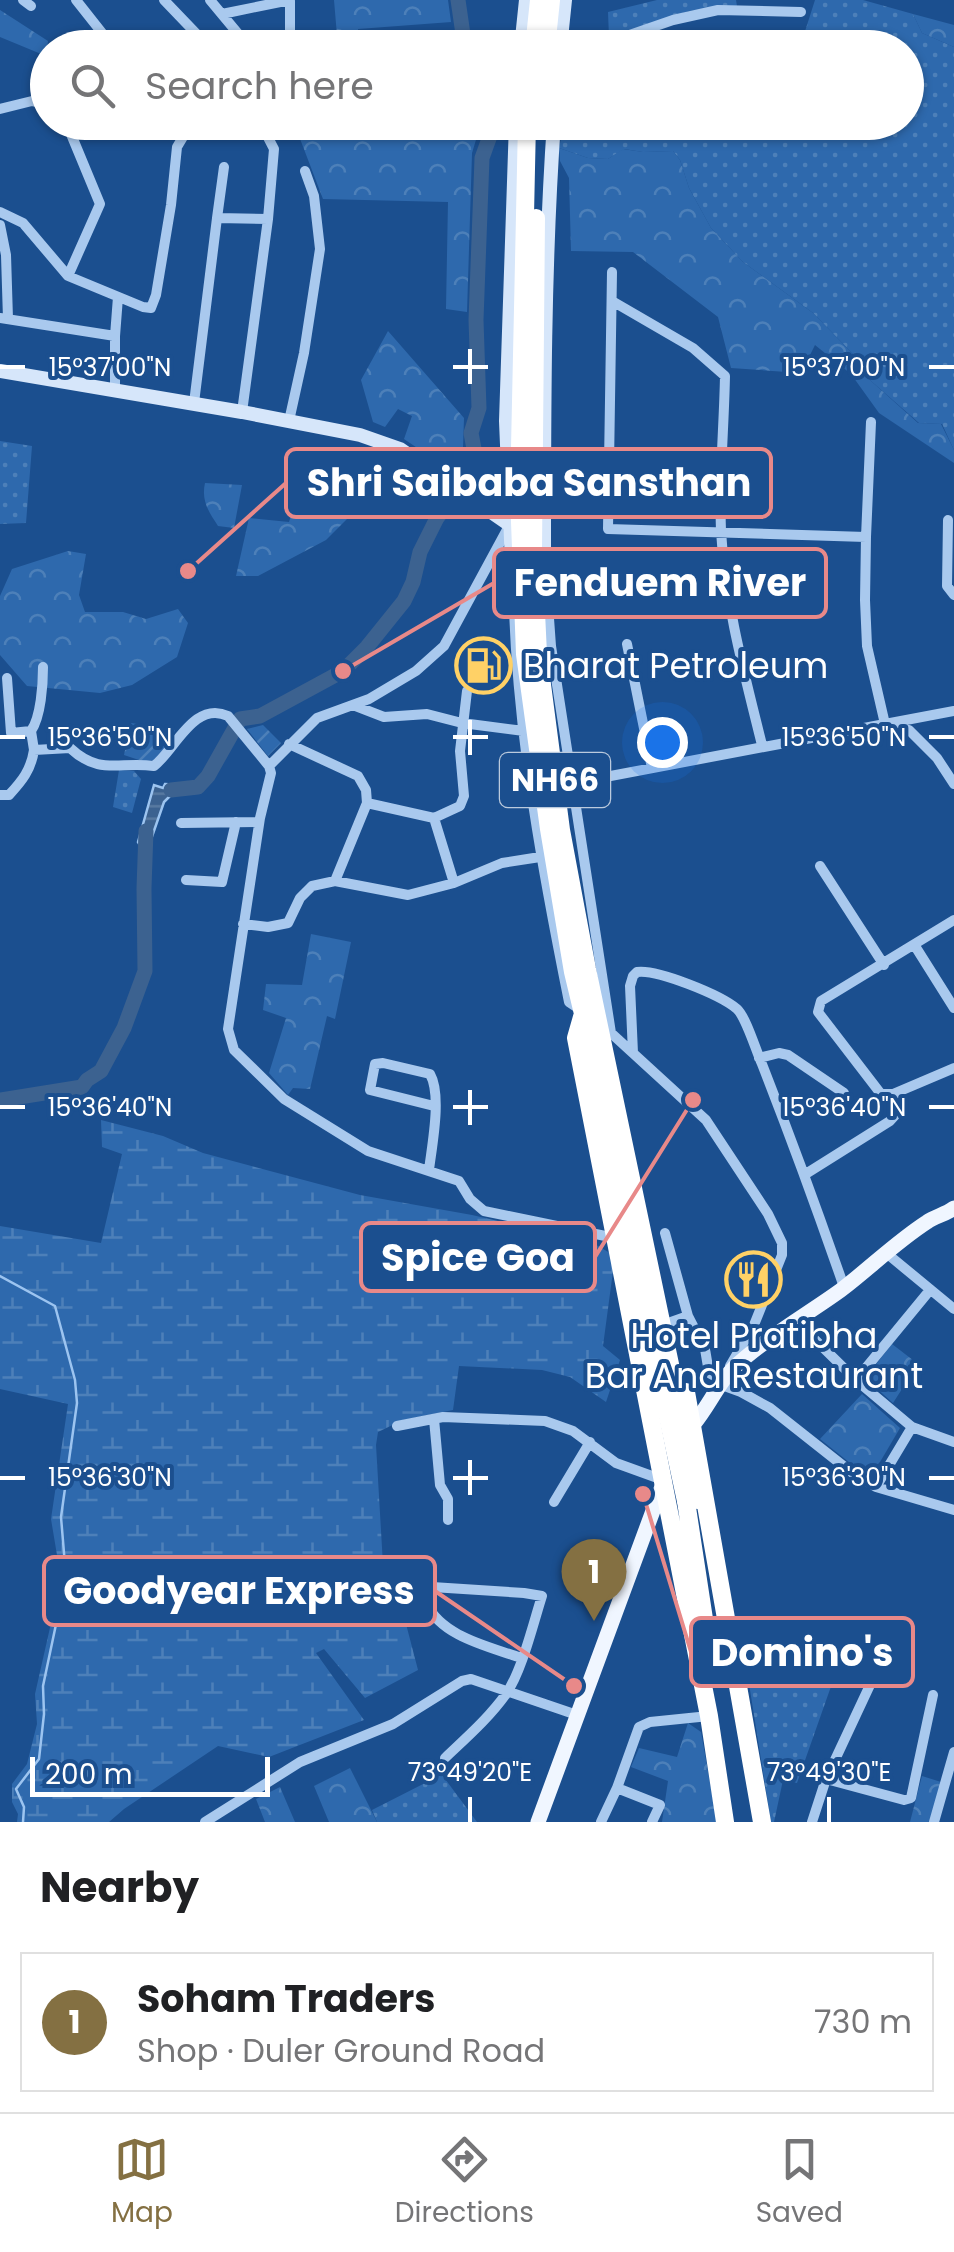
<!DOCTYPE html>
<html lang="en">
<head>
<meta charset="utf-8">
<style>
	:root { --surface:#fff; --page:#f6f6f6; --text:#202124; --muted:#757577; --line:#e0e0e0; --accent:#847042 }
	body { margin:0; font-family:Poppins,sans-serif; background:var(--page); color:var(--text) }
	.scale { position:absolute; left:30px; bottom:25px; width:240px; box-sizing:border-box; padding-left:10px; border:5px solid #fff; border-top:0; font-size:28px; line-height:35px; white-space:nowrap; color:#fff; -webkit-text-stroke:8px #1b4f8f; paint-order:stroke }
	.you { position:absolute; left:662px; top:742px; width:35px; height:35px; margin:-25px; border:8px solid #fff; border-radius:50%; background:#1a73e8; box-shadow:0 0 0 15px #1a73e833 }
	.badge { display:grid; place-items:center; width:65px; height:65px; border-radius:50%; background:var(--accent); color:#fff; font-size:32px; font-weight:700 }
	.pin { position:absolute; translate:-50% -82px; filter:drop-shadow(0 2px 5px #0008) }
	.pin::after { content:''; position:absolute; top:52px; width:35px; height:30px; background:inherit; clip-path:polygon(0 0,100% 0,50% 100%) }
	.list { margin:0; padding:0; list-style:none }
	h2 { display:flex; justify-content:space-between; align-items:center; height:130px; margin:0; padding:0 40px; font-size:42px }
	h2 small { font-size:32px; font-weight:400; color:var(--muted) }
	.list li { display:grid; grid-template-columns:65px 1fr auto; gap:30px; align-items:center; box-sizing:border-box; height:140px; margin:0 20px 20px; padding:0 20px; border:2px solid var(--line); border-radius:0px }
	.list b { display:block; font-size:38px; white-space:nowrap }
	.list p { margin:0; font-size:32px; white-space:nowrap; color:var(--muted) }
	.list em { font-size:32px; font-style:normal; color:var(--muted) }
	.icon { flex:none; width:55px; height:55px; fill:none; stroke:currentColor; stroke-width:2; stroke-linecap:round; stroke-linejoin:round }
	.map { position:relative; flex:none; width:954px; height:1822px; overflow:hidden }
	.search { position:absolute; background:var(--surface); box-shadow:0 2px 8px #0004; left:30px; right:30px; top:30px; height:110px; display:flex; align-items:center; gap:25px; box-sizing:border-box; padding:0 35px; border-radius:55px; color:var(--muted); font-size:38px }
	.sheet { height:290px; background:var(--surface) }
	nav { display:flex; justify-content:space-around; align-items:center; box-sizing:border-box; height:140px; border-top:2px solid var(--line); background:var(--surface); font-size:28px; color:var(--muted) }
	nav a { display:grid; justify-items:center; gap:5px }
	nav .on { color:var(--accent) }
	.map>svg:first-child { display:block }
	.grass { fill:url(#grass-dots) }
	.forest { fill:url(#forest-crowns) }
	.wetland { fill:url(#wetland-marsh) }
	.garden { fill:url(#garden-furrows) }
	.water { fill:url(#water-rules); stroke:#9cc4f0; stroke-width:2.5 }
	.lines { fill:none; stroke-linecap:round; stroke-linejoin:round }
	.stream { stroke:#9cc4f0; stroke-width:2.5 }
	.river { stroke:#3c6290; stroke-width:15 }
	.street { stroke:#a9c9ee; stroke-width:10 }
	.secondary { stroke:#d6e6fa; stroke-width:14 }
	.primary { stroke:#f0f6ff; stroke-width:15 }
	.highway { stroke:#fff; stroke-width:18 }
	.highway-bridge { stroke:#fff; stroke-width:18 }
	.ticks { fill:none; stroke:#fff; stroke-width:4 }
	.labels { text-anchor:middle; stroke-width:8; stroke-linejoin:round; paint-order:stroke }
	.shield { fill:#1b4f8f; stroke:#bbcadd; stroke-width:2.5 }
	.shield-label { font-size:32px; font-weight:bold; fill:#fff }
	.poi-label { font-size:35px; fill:#fff; stroke:#1b4f8f; text-anchor:start }
	.ticks-label { font-size:25px; text-anchor:middle; fill:#fff; stroke:#1b4f8f; stroke-width:8; stroke-linejoin:round; paint-order:stroke }
	.leader { fill:none; stroke:#e88989; stroke-width:4 }
	.callout-dot { fill:#e88989; stroke:#1b4f8f; stroke-width:4 }
	.callout { fill:#1b4f8f; stroke:#e88989; stroke-width:4 }
	.callout-label { font-size:38px; text-anchor:middle; font-weight:bold; fill:#fff }
</style>
</head>
<body>
<div class="map">
<svg width="954" height="1822" viewBox="0 0 954 1822">
	<defs>
		<pattern id="grass-dots" width="8" height="8" patternUnits="userSpaceOnUse" patternTransform="scale(2.5)"><rect width="8" height="8" fill="#2e69ad"/><path d="M2 2h.1M6 6h.1" fill="none" stroke="#4d80b9" stroke-width="1.8" stroke-linecap="round"/></pattern>
		<pattern id="forest-crowns" width="20" height="18" patternUnits="userSpaceOnUse" patternTransform="scale(2.5)"><rect width="20" height="18" fill="#2e69ad"/><path d="M2 6a3 3 0 1 1 6 0M12 15a3 3 0 1 1 6 0" fill="none" stroke="#4d80b9"/></pattern>
		<pattern id="wetland-marsh" width="20" height="14" patternUnits="userSpaceOnUse" patternTransform="scale(2.5)"><rect width="20" height="14" fill="#2e69ad"/><path d="M1 5h8M5 5V1M11 12h8M15 12V8" fill="none" stroke="#4d80b9"/></pattern>
		<pattern id="garden-furrows" width="10" height="10" patternUnits="userSpaceOnUse" patternTransform="scale(2.5)"><rect width="10" height="10" fill="#2e69ad"/><path d="M-1 1l2-2M0 10L10 0M9 11l2-2" fill="none" stroke="#4d80b9"/></pattern>
		<pattern id="water-rules" width="6" height="5" patternUnits="userSpaceOnUse" patternTransform="scale(2.5)"><rect width="6" height="5" fill="#3c6290"/><path d="M0 2.5h6" fill="none" stroke="#597aa1"/></pattern>
	</defs>
	<rect width="100%" height="100%" fill="#1b4f8f"/>
	<path class="grass" d="M657,0h79l1,6 -48,5 -80,26 -1,-25z
		M815,0h48l50,14 9,19 32,14v403l-12,-26 -23,-1 -48,-42 -16,-25 -42,-43 -70,-51 -32,-34 -22,-40 -9,-28 -7,-9 -30,1 -19,-3 -16,10 -20,-1 -29,-10 3,-14 158,-1 61,4 1,-13 3,-1h31l10,3 6,-4h74v-74l-106,-1z
		M0,441l32,5 -6,77 -26,1z
		M119,770l15,1 7,8 -9,34 -19,-6z
		M808,1640l33,18 -44,125 -14,-3 -9,42h-3l-24,-151 10,-28 39,18z
		M431,1760l46,62h-100l-5,-12 57,-29 -6,-16z"/>
	<path class="forest" d="M334,0h114l3,22 -93,7v18h-20z
		M0,10l48,31 -2,15 -46,-19z
		M913,14l41,11v22l-32,-14z
		M294,123h187l-9,30 -5,159 -21,-3 2,-107 -125,-3z
		M562,123v-1l223,1 -3,1 -1,13 -61,-4 -158,1z
		M559,148l29,10 20,1 15,-10 20,3 30,-1 7,9 9,28 22,40 32,34 70,51 42,43 16,25 47,42 23,1 13,26v13l-75,-50 -28,-39 -36,-29 -14,28 -70,-5 -13,-51 -85,-65 -62,-1 -2,-73 -9,-17z
		M388,331l76,87 -1,29 -13,23 -46,-31 8,-23 -14,-7 -13,18 -12,-5 -12,-42z
		M205,483l37,2 -8,43 -16,-2c-9,-14 -17,-25 -13,-43z
		M294,506l46,2 11,7 -25,25 -68,36h-22l13,-58 40,4z
		M68,551l18,3 -7,41 6,17h38l23,7 32,-10 10,14 -11,34 -45,28 -32,8 -73,-7 -27,-31v-59l12,-27z
		M311,934l40,8 -16,77 -8,-3 -17,73 -17,-1 -5,7 -19,-22 17,-55 -23,-8 3,-26 36,1z
		M892,1344l26,20 -25,39 -28,-25z
		M862,1394l38,34 -30,51 -50,-40z
		M688,1723l13,9 16,90h-55l6,-41 -37,-14 8,-19 38,9z
		M350,1768l27,54h-48l-15,-36z
		M922,1776l19,6 -11,40h-20z
		M280,1787l15,35h-30l-9,-23z"/>
	<path class="wetland" d="M101,1120l62,16 40,17 157,42 112,20 121,28 22,13 -12,90 17,14 -14,42 -36,-25 -28,-7 -83,-4 -6,44 -50,10 -25,12 -2,13 7,120 23,59 12,46 -53,28 -41,-49 -8,4 48,67 -95,37 -51,-11 -94,63 -15,13h-92l1,-8 -6,-12v-18l15,-20 10,-40 -2,-30 26,-115 -10,-60 17,-115 -68,-15v-163l101,17 21,-89 -20,-7z"/>
	<path class="garden" d="M131,723l44,7 -2,6 -18,24 -13,1 -18,-6z
		M263,725l18,18 -13,13 -21,-27z"/>
	<path class="water" d="M165,784l15,1 17,5 -26,5 -7,7 -17,49 -3,1 -6,-10 16,-57 9,3z"/>
	<g class="lines">
		<path class="stream" d="M0,1276l55,30 20,74 2,23 -16,114 5,60 -23,109 1,28 -5,45 -23,30 8,18 -1,15"/>
		<path class="river" d="M458,0l7,48
			M171,790l27,-3 10,-11 32,-57 20,-3 83,-45 24,-24 37,-46 9,-19 7,-30 17,-34 31,-43 7,-21 -4,-21 8,-25 -3,-88 6,-162 13,-36
			M0,1100l82,-13 5,-7 14,-9 23,-43 21,-57 -1,-83 2,-57"/>
		<path class="street" d="M23,0l8,6
			M76,0l38,48
			M164,0l46,48
			M210,0l40,48
			M222,14l68,-14
			M290,48v-48
			M592,48l81,-28 45,-10 83,2
			M0,109l32,-8 16,3
			M66,122l34,82 -32,72
			M166,122l20,10
			M0,212l23,11 45,53 75,31 8,1 5,-13 15,-90 6,-58 9,-15 10,-10
			M217,218l7,-51
			M0,225l6,30 2,64
			M612,272l-4,257 258,8
			M612,301l81,47 32,28c-1,51 -6,104 -4,155 4,72 24,145 41,214
			M0,318l115,18
			M115,390v-54l3,-39
			M194,403l23,-185 51,1
			M242,412l26,-193 6,-70 -14,-27
			M289,421l15,-68 16,-104 -6,-53 -9,-25
			M871,422l-5,115 -1,63 2,46 18,78 69,-13
			M948,520l-1,66 7,9
			M544,549l7,97 60,387 95,87 62,94 14,29v12l-28,70 -24,41
			M514,611c5,132 29,262 55,391l12,8
			M627,644l25,124
			M7,678l4,55 20,-2 3,19
			M353,705l31,12 43,-3 35,9 62,8
			M31,731c10,-14 12,-47 12,-64
			M289,744l69,32 8,14 1,13 -32,78
			M269,766l48,-48 52,-19 47,-28 28,-25 65,-120
			M569,771l31,7 285,-54 24,6 28,28 17,26
			M0,795h9c13,-14 22,-25 25,-45l36,-2c30,28 49,13 84,18 21,-16 40,-66 74,-50l41,50 2,7 -11,45 -32,211 6,21 50,49 84,52 91,30 11,18 14,12 131,27
			M367,803l67,15 20,65
			M434,818l26,-12 4,-10 -4,-45 7,-60
			M181,823l78,-1
			M820,866l64,99
			M186,880l36,2 14,-60
			M954,920l-133,81 -3,11 63,82h12l61,-26
			M243,924l25,3 20,-4 12,-25 12,-12 23,-5 73,14 46,-12 48,-20 38,-6
			M915,946l39,62
			M633,1053l-3,-67 3,-10 4,-4c20,-3 84,23 100,37 9,8 19,42 25,55 29,74 56,148 82,223
			M759,1058l20,-5 9,2 56,38
			M429,1170c3,-25 13,-75 1,-96l-47,-11 -8,1 -5,26 64,16
			M804,1175l86,-54 9,-10 -6,-17
			M665,1233l23,83 17,33 4,24 7,4 3,7 22,8 29,16 81,64 25,15 78,23
			M885,1252l69,57
			M796,1321l60,59 56,47 42,15
			M671,1322l17,-6
			M856,1380l74,-90
			M434,1419l6,66 8,14v21
			M397,1426l46,-9 102,4 28,10 43,32 47,17
			M876,1487l36,-60
			M554,1502l36,-60
			M445,1758c21,-20 44,-40 61,-64 16,-23 27,-70 36,-98l-18,-3 -92,-6 -6,16c16,34 62,43 95,55
			M826,1779l78,21 7,-2 22,-103
			M617,1788l43,17 -8,17
			M205,1822l95,-60 93,-38 69,-43 9,-2 106,36
			M601,1822l16,-34 22,-61 11,-5 59,-6
			M812,1822l14,-43 44,-94
			M934,1822l20,-70"/>
		<path class="secondary" d="M521,48l5,-48
			M560,48l5,-48
			M0,371l242,41 118,23 40,14 110,76
			M544,549c0,-142 0,-284 10,-427
			M514,611l-8,-190 10,-299"/>
		<path class="primary" d="M693,1425c17,-20 26,-45 46,-62 31,-28 69,-49 102,-73 29,-22 55,-48 86,-68 8,-6 18,-7 27,-14
			M538,1822l126,-341"/>
		<path class="highway" d="M534,48l5,-48
			M546,48l5,-48
			M527,122l-8,373 6,159 24,175 24,143 23,96 70,340
			M536,218l-3,332 5,104 23,176 26,139 92,438
			M582,1017l-6,21 133,678 16,106
			M686,1392l76,430
			M686,1501l27,177"/>
		<path class="highway-bridge" d="M679,1407l19,93
			M666,1408l20,93"/>
	</g>
	<path class="ticks" d="M470,349v35M0,367h25M453,367h35M929,367h25M470,720v35M0,737h25M453,737h35M929,737h25M470,1090v35M0,1107h25M453,1107h35M929,1107h25M470,1460v35M0,1478h25M453,1478h35M929,1478h25M470,1797v25M829,1797v25"/>
	<defs>
		<symbol id="fuel-ring" viewBox="-11 -11 22 22"><circle r="9.5" fill="#1b4f8f" stroke="#ffd166" stroke-width="1.5"/><path d="M-5.5-6h7V0h2V4h1.3V-2.5L3-4.5l.8-.8L6-3V5H2.5V1h-1V6h-7ZM-4.2-4.7v3.2H.2V-4.7Z" fill="#ffd166"/></symbol>
		<symbol id="restaurant-ring" viewBox="-11 -11 22 22"><circle r="9.5" fill="#1b4f8f" stroke="#ffd166" stroke-width="1.5"/><path d="M-5-6h1v4h1v-4h1v4h1v-4h1v5L-1.5 .5V6h-2V.5L-5-1ZM5-6V6H3V1.5H1.5Q1.5-4 5-6Z" fill="#ffd166"/></symbol>
	</defs>
	<g fill-rule="evenodd">
		<use href="#fuel-ring" x="452" y="634" width="63" height="63"/>
		<use href="#restaurant-ring" x="722" y="1248" width="63" height="63"/>
	</g>
	<g class="labels">
		<rect class="shield" x="500" y="753" width="110" height="54" rx="8"/>
		<g class="shield-label">
			<text x="555" y="791">NH66</text>
		</g>
		<g class="poi-label">
			<text x="523" y="678">Bharat Petroleum</text>
			<text x="754" y="1348" text-anchor="middle">Hotel Pratibha<tspan x="754" dy="40">Bar And Restaurant</tspan></text>
		</g>
	</g>
	<g class="ticks-label">
		<text x="110" y="376">15°37'00"N</text>
		<text x="844" y="376">15°37'00"N</text>
		<text x="110" y="746">15°36'50"N</text>
		<text x="844" y="746">15°36'50"N</text>
		<text x="110" y="1116">15°36'40"N</text>
		<text x="844" y="1116">15°36'40"N</text>
		<text x="110" y="1486">15°36'30"N</text>
		<text x="844" y="1486">15°36'30"N</text>
		<text x="470" y="1781">73°49'20"E</text>
		<text x="829" y="1781">73°49'30"E</text>
	</g>
	<path class="leader" d="M188 571L286 483M343 671L494 583M693 1100L595 1257M574 1686L435 1591M643 1494L691 1652"/>
	<g class="callout-dot">
		<circle cx="188" cy="571" r="10"/>
		<circle cx="343" cy="671" r="10"/>
		<circle cx="693" cy="1100" r="10"/>
		<circle cx="574" cy="1686" r="10"/>
		<circle cx="643" cy="1494" r="10"/>
	</g>
	<g class="callout">
		<rect x="286" y="449" width="485" height="68" rx="10"/>
		<rect x="494" y="549" width="332" height="68" rx="10"/>
		<rect x="361" y="1223" width="234" height="68" rx="10"/>
		<rect x="44" y="1557" width="391" height="68" rx="10"/>
		<rect x="691" y="1618" width="222" height="68" rx="10"/>
	</g>
	<g class="callout-label">
		<text x="529" y="496">Shri Saibaba Sansthan</text>
		<text x="660" y="596">Fenduem River</text>
		<text x="478" y="1271">Spice Goa</text>
		<text x="239" y="1604">Goodyear Express</text>
		<text x="802" y="1666">Domino's</text>
	</g>
</svg>
<div class="scale">200 m</div>
<div class="you"></div>
<div class="pin badge" style="left:594px;top:1621px">1</div>
<div class="search"><svg class="icon" aria-label="search" viewBox="0 0 24 24"><circle cx="10" cy="10" r="6"/><path d="M15 15l6 6"/></svg>Search here</div>
</div>
<section class="sheet">
<h2>Nearby<small></small></h2>
<ul class="list">
<li><span class="badge">1</span><div><b>Soham Traders</b><p>Shop · Duler Ground Road</p></div><em>730 m</em></li>
</ul>
</section>
<nav>
<a class="on"><svg class="icon" aria-label="map" viewBox="0 0 24 24"><path d="M3 6l6-2 6 2 6-2v14l-6 2-6-2-6 2zM9 4v14M15 6v14"/></svg>Map</a>
<a><svg class="icon" aria-label="directions" viewBox="0 0 24 24"><path d="M12 3l9 9-9 9-9-9zM9 14v-3h6M13 9l2 2-2 2"/></svg>Directions</a>
<a><svg class="icon" aria-label="saved" viewBox="0 0 24 24"><path d="M7 4h10v16l-5-4-5 4z"/></svg>Saved</a>
</nav>
</body>
</html>
